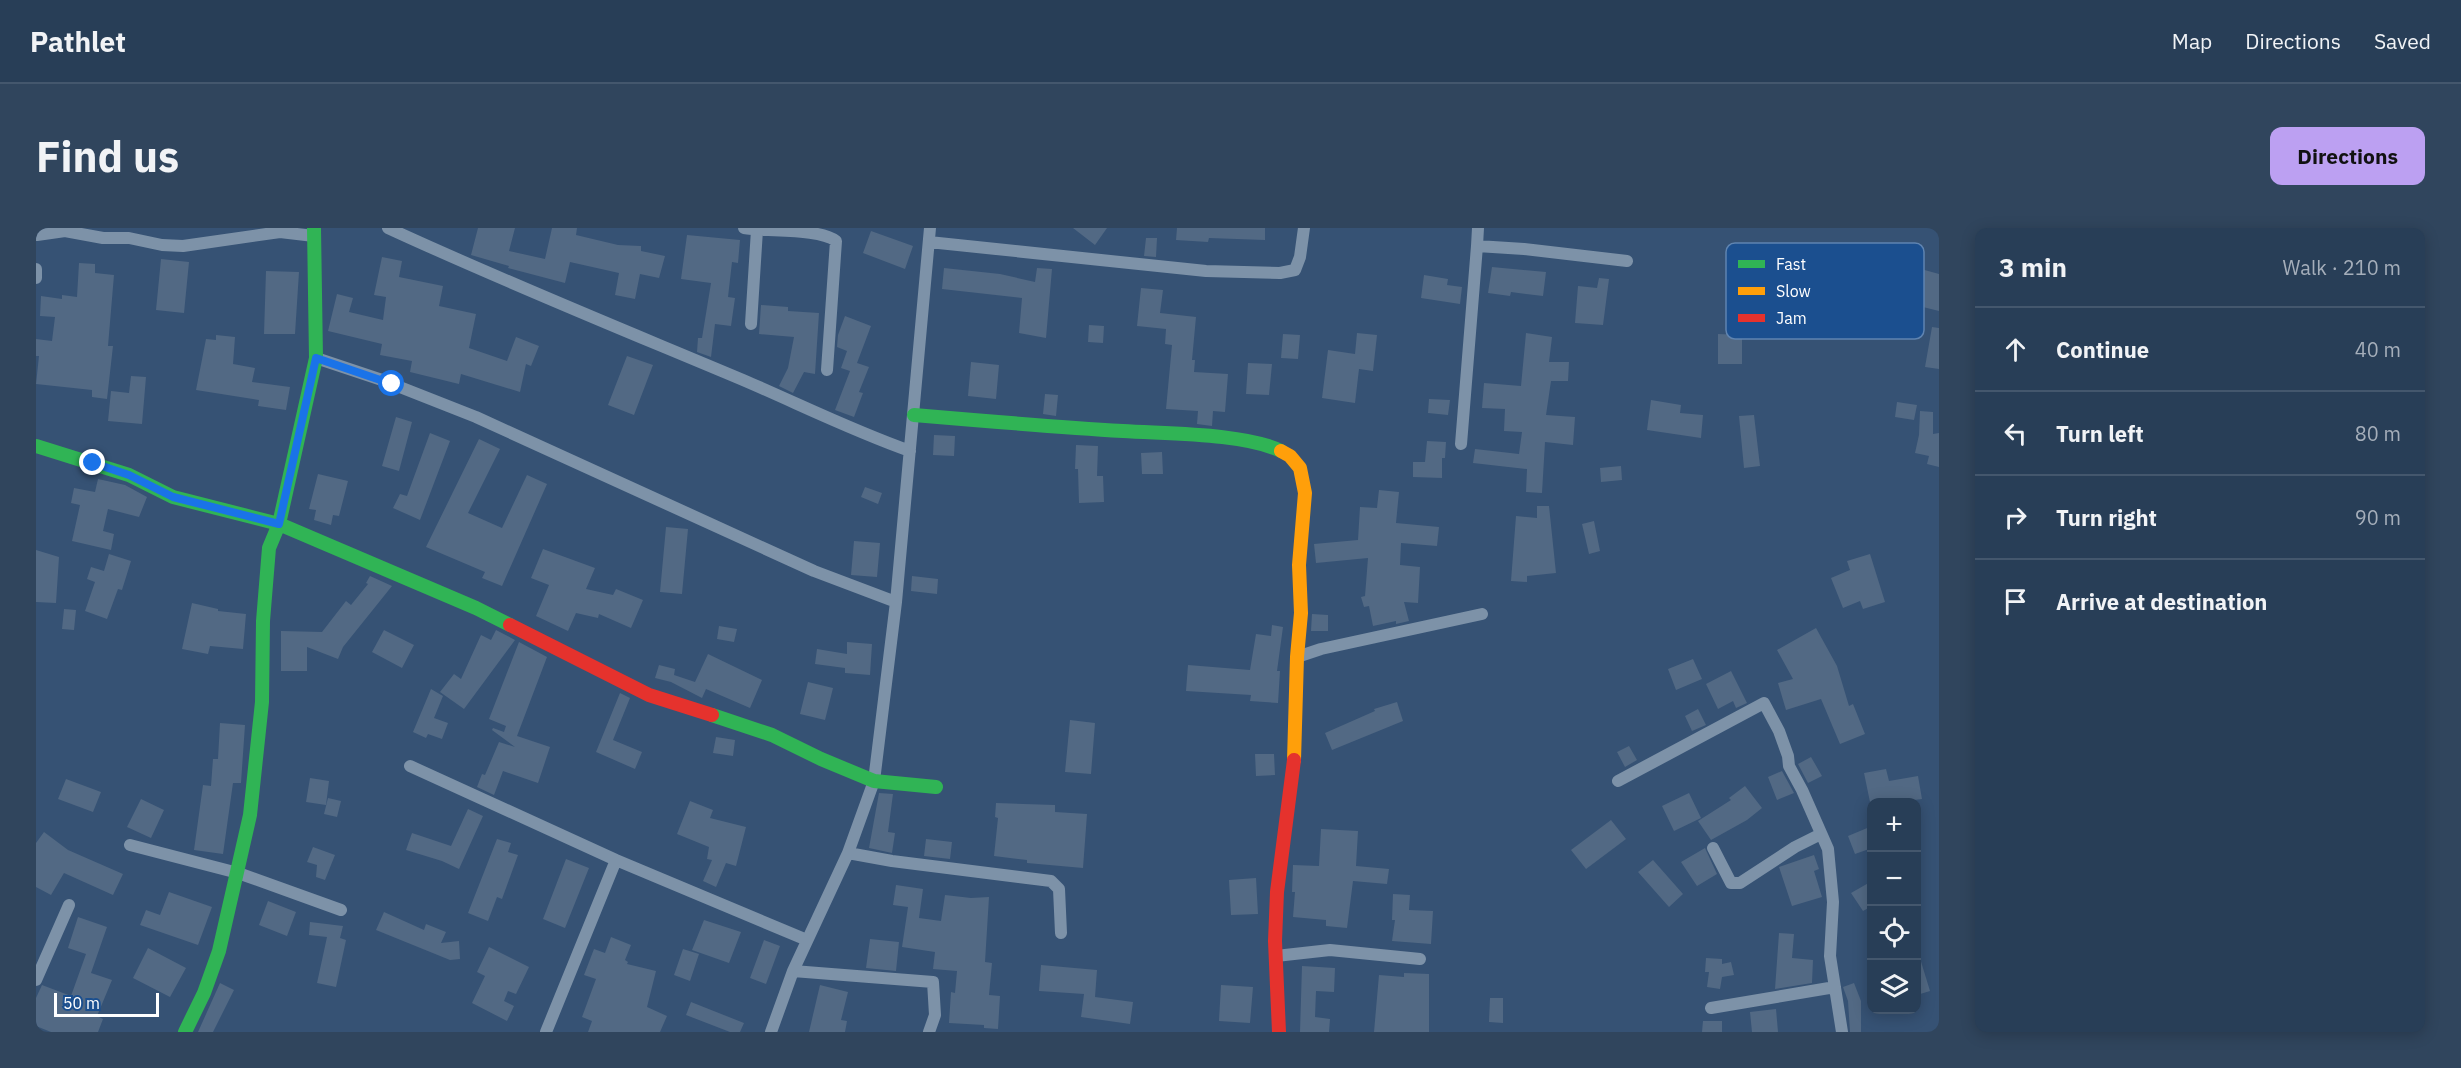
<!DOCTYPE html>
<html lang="en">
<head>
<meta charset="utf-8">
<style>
	:root { --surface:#283e57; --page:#30455d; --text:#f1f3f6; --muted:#a5aeba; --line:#44576d; --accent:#bca0f2 }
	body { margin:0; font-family:"IBM Plex Sans",sans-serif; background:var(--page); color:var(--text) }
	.controls { position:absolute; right:18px; bottom:18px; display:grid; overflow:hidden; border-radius:12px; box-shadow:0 3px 15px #0003 }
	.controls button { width:54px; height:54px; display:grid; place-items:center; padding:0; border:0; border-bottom:2px solid var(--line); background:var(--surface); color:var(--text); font:30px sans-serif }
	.scale { position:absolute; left:18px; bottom:15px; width:105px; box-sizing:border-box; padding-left:6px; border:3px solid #fff; border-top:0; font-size:16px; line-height:21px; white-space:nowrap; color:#fff; -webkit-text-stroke:4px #1b4f8f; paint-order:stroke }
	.stop { position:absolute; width:18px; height:18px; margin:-14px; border:4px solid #1a73e8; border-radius:50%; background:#fff }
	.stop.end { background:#1a73e8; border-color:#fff; box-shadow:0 2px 6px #0008 }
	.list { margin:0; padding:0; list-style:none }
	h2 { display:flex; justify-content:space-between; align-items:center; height:78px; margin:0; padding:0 24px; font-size:26px }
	h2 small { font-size:20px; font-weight:400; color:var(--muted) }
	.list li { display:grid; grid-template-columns:39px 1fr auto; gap:18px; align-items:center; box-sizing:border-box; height:84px; padding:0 24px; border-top:2px solid var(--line) }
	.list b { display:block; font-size:22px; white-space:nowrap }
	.list em { font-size:20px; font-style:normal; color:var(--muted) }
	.icon { flex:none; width:33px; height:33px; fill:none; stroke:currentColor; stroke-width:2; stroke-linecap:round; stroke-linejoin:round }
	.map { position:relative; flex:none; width:1903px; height:804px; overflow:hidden; border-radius:12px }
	header { display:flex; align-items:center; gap:36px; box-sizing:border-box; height:84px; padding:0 30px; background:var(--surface); border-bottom:2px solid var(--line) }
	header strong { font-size:28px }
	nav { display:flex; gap:33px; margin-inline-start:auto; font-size:21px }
	.intro { display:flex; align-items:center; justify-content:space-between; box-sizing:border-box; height:144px; padding:0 36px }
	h1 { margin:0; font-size:42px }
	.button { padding:15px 27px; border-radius:12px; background:var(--accent); color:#111; font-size:21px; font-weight:700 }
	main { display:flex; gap:36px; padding:0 36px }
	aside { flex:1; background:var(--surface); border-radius:12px; box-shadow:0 3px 15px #0003 }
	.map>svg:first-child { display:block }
	.building { fill:#526984 }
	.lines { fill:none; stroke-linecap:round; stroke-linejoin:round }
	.street { stroke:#7d92a8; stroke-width:12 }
	.fast { stroke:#30b455; stroke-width:14 }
	.slow { stroke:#ff9f0a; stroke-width:14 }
	.jam { stroke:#e5322d; stroke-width:14 }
	.route { stroke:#1a73e8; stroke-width:8 }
	.key { fill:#1b4f8f; stroke:#5f84b1; stroke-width:1.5 }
	.key-label { font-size:16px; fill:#fff }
</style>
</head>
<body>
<header>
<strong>Pathlet</strong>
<nav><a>Map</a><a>Directions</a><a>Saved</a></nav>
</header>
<div class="intro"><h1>Find us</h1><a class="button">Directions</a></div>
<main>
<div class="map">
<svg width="1903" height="804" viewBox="0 0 1903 804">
	<rect width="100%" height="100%" fill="#365274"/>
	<path class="building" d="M442,0h37l-6,23 36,8 7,-31h25l-1,7 42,10 23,1v5l24,5 -6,22 -19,-4 -5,25 -20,-4 4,-22 -49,-11 -5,21 -57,-15 1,-2 -38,-11z
		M1037,0h34l-12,17z
		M1141,0h88v12l-56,-2 -1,4 -32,-2z
		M835,3l42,15 -8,23 -42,-16z
		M651,7l53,5 -2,23 -6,-1 -4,35 7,1 -4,28 -16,-2 -4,33 -14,-5 1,-14h4l9,-55 -30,-4z
		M1110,10h11l-1,19 -12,-1z
		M346,29l20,4 -3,16 44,9 -4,20 37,8 -7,34 38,13 9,-24 23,9 -8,20 -5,-2 -6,28 -59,-18 -2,10 -49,-12 2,-11 -32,-6 2,-11 -54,-13 9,-37 16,4 -4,14 34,8 3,-23 -12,-2z
		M125,31l28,3 -5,51 -28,-3z
		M43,35l16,1v9l19,2 -6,71h5l-6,53 -15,-2v-7l-56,-6 3,-28h-3v-17l16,2 3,-24 -15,-1 1,-20 21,3v-4l15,2z
		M1456,39l54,5 -3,24 -32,-4 -1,4 -22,-3z
		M908,40l56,6 35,8 2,-14 15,1 -6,69 -27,-5 3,-35 -80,-9z
		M1885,41l18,5v37l-28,-7z
		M230,43l33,1 -4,62h-31z
		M1388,47l24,4 -1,6 15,2 -2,17 -39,-6z
		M1563,50l10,1 -6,46 -28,-2 3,-37 19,2z
		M1105,60l22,2 -3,23 36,4 -4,43h3l-1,12 34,2 -3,38 -12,-1 -1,15 -15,-2 1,-13 -32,-2 6,-64 -7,-1 1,-15 -29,-3z
		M725,77l27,2v4l31,2 -4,61 -11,-2 -11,21 -14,-7 9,-18 6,-31 -35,-3z
		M809,88l26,10 -14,37 12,4 -10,25 4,1 -9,24 -19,-7 15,-39 -9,-3 6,-17 -10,-4 1,-12z
		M1053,97l15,1 -1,17 -15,-1z
		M1896,99l7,1v41l-14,-2z
		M1321,105l20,2 -4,36 -14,-2 -4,34 -33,-5 6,-48 27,4z
		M1490,105l26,4 -3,25h20l-1,19h-17l-5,34 29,2 -2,28 -28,-3 -3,51 -16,-1 1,-23 -54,-6 2,-14 44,5 3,-22 -18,-1 1,-22 -23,-1 2,-25 37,3z
		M1247,106l17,1 -2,24 -17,-1z
		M1682,106l24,1v29h-24z
		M180,107l19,2 -2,27 22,4 -3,14 38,5 -4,23 -28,-4 1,-6 -63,-10 10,-51 10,1z
		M591,128l26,9 -19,50 -26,-10z
		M935,134l28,3 -3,34 -28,-3z
		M1212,135l24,1 -3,31 -23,-1z
		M95,148l15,1 -4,47 -34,-3 3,-30 18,2z
		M1009,166l13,1 -2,21 -13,-2z
		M1393,171l21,1 -2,15 -20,-2z
		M1615,172l30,5 -1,8 23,2 -2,23 -54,-8z
		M1861,174l20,3 -3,15 -19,-3z
		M1884,183l13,1v22l6,-1v34l-12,-3 2,-8 -14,-3 4,-18z
		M1718,187l6,51 -16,2 -5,-52z
		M360,189l16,5 -13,49 -17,-5z
		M394,205l20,8 -30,79 -27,-12 7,-14 7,2z
		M898,207l21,1 -1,20 -21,-1z
		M443,211l21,10 -32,64 34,15 25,-53 20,9 -45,102 -20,-8 3,-6 -59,-25z
		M1391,213l19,1 -1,16h-3v20l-29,-1v-15h12z
		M1040,217l22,1 -1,30h6l1,26 -25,1 -1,-34h-3z
		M1126,224l1,22h-21l-1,-21z
		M1585,238l1,14 -21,2 -1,-14z
		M282,246l30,7 -9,35 -6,-1 -2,10 -17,-5 2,-10 -7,-1z
		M62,251l27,6 22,12 -8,20 -31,-8 -5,22 11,3 -3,16 -39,-9 8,-36 -9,-2 3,-15 21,4z
		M829,259l17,6 -4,11 -17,-7z
		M1343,262l20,2 -3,31 43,4 -2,19 -36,-3 -1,22 20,2 -2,36 -14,-1 5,19 -13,3v-3l-23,5 -4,-20 -5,1 -3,-10 4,-1 3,-38 -52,5 -2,-19 44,-4 2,-33 17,1z
		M1501,278h12l7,67 -29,3v6l-16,-1 5,-65 21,2z
		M1558,293l6,30 -11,3 -7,-30z
		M630,299l22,2 -6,65 -22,-2z
		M818,313l26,2 -3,34 -26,-2z
		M507,321l52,19 -9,21 27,6 3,-6 27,11 -12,28 -32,-14 -1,4 -22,-5 -8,18 -32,-15 13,-31 -18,-7z
		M0,322l23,7 -3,46 -20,-1z
		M73,326l22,7 -9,29 -4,-1 -11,30 -22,-8 10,-29 -8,-3 4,-12 13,4z
		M1834,326l15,48 -22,7 -3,-8 -17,7 -12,-30 19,-8 -3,-9z
		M334,348l22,10 -49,61 -5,12 -31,-12v24h-26v-40l41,1 24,-31 5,4 17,-21 -2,-1z
		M876,348l26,3 -1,15 -26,-3z
		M156,375l26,6v2l28,3 -3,35 -33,-3 -2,8 -26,-5z
		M28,381l12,1 -2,20 -12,-1z
		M1276,386l16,1v16h-17z
		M1236,397l11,2 -6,44h3l-2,32 -28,-2 1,-6 -65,-4 2,-26 62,5 6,-36 15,2z
		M683,398l18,3 -3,13 -17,-3z
		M1780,400l21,38 12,40 4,-2 12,30 -25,10 -19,-45 -35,11 -8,-27 15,-4 -16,-29z
		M348,402l30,15 -12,23 -30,-16z
		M460,402l19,10 -51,69 -24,-17 14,-18 7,5 20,-44 10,5z
		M483,414l28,15 -30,79 33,11 -12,36 -35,-12 -9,24 -17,-8 5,-13 3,1 14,-33 16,5 -23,-17 1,-2 11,4 2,-6 -17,-7z
		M811,414l25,2 -2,31 -25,-2v-5l-30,-4 2,-15 30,5z
		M672,426l54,26 -12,28 -44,-19 -4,9 -31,-16 -16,-4 4,-13 16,4 -1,6 21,7z
		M1657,431l9,20 -26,11 -8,-21z
		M1695,443l16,32 -11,5 -3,-7 -15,8 -12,-25z
		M772,454l25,6 -8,32 -25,-6z
		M395,461l12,7 -9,22 14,5 -6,16 -14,-5 -2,4 -13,-6z
		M584,465l10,5 -17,42 29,12 -7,17 -39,-17z
		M1361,474l6,19 -71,29 -7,-17 50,-22 -1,-2z
		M1662,481l8,16 -14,6 -7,-15z
		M1034,492l25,3 -4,51 -26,-2z
		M184,495l25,2 -4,58h-8l-10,71 -29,-4 9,-65 8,1 2,-27h5z
		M680,509l19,3 -2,16 -20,-3z
		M1593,518l8,14 -12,7 -8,-15z
		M1219,526h19l1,21 -19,1z
		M1775,529l11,19 -14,7 -10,-19z
		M1850,541l3,12 29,-5 4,23 -24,3h-28l-6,-29z
		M1746,543l12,22 -17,7 -9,-23z
		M274,550l19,3 -3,24 -20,-3z
		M30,551l35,13 -8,20 -35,-13z
		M1709,558l17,22 -15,12 -36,20 -13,-19 33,-21 -2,-2z
		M843,565l14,1 -5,38 7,1 -3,20 -23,-5z
		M1653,565l12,25 -27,13 -12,-25z
		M292,570l13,3 -4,16 -13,-3z
		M105,571l23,11 -13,28 -24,-11z
		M654,573l23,9 -3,8 36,9 -10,39 -10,-3 -10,24 -13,-6 9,-21 -5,-1 2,-12 -32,-13z
		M960,575l59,2v7l32,2 -4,54 -56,-5v-3l-33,-4 4,-38 -3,-1z
		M432,581l15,7 -24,53 -17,-8 -36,-11 6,-17 39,13z
		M1575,592l15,19 -40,30 -15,-19z
		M1836,598v22l-17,6 -7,-18z
		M1285,601l37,2 -2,35 33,3 -2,15 -34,-3 -6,47 -21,-2v-6l-33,-3 2,-25h-3l1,-27 26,1z
		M8,604l24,18 55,24 -10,21 -49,-22 -13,22 -15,-8v-44z
		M461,611l14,4 -3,9 10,3 -16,44 -5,-2 -9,24 -20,-8z
		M890,611l26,3 -2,17 -26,-3z
		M277,619l22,8 -10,25 -9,-3 1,-12 -10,-3z
		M1669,620l12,26 -20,12 -16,-24z
		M1778,627l5,14 -5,2 8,26 -30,9 -13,-39z
		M530,631l23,9 -24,60 -22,-9z
		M1617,632l30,34 -14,13 -31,-35z
		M1220,650l2,36 -27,1 -2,-35z
		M1836,653v25l-9,5 -12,-18z
		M860,657l27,4 -4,29 22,3 4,-26 26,3 18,-1 -4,65 7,1 -3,32 11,1 -2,33 -14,-1v-3l-35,-2 2,-31 4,1 2,-22 -24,-2 2,-17 -33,-5 6,-40 -15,-2z
		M133,664l43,15 -14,38 -58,-20 6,-15 14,5z
		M1357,666l17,1 -1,15 24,1 -2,33 -39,-3 3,-21h-3z
		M232,673l28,11 -9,24 -28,-11z
		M348,684l40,18 2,-6 20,8 -5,11 18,-2 1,18 -10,1 -74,-30z
		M42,689l29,10 -16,46 21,7 -15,36 6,3 -5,13h-47l-15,-6v-28l6,-13 29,11 15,-42 -18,-6z
		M668,692l37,12 -12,31 -37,-13z
		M274,694l33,4 -3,12 6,2 -10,47 -19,-4 10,-46 -18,-2z
		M1743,705l15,1 -2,24 21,2 -1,23 -37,6z
		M575,709l20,8 -6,15 3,2 -1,2 29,7 -9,36 20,9 -7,16h-72l4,-11 -10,-4 14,-38 -12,-4 10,-26 11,4z
		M834,711l29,3 -3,29 -30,-3z
		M728,712l16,6 -14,38 -16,-6z
		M453,719l40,20 -13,27 -8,-3 -4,10 10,5 -7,15 -35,-18 13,-27 -8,-4z
		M112,720l38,20 -16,29 -37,-19z
		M647,721l16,5 -9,27 -16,-6z
		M1881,727h2l11,36 -13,4z
		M1670,730l16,1v5l9,-2 3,13 -12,2 -2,12 -13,-2 2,-15h-4z
		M1005,737l56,5 -2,27 38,5 -3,22 -49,-7 3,-23 -45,-3z
		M1266,738l33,2 -1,24 -18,-1 -1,26 15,2 -1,13h-29z
		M1368,745l25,1v58h-55l5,-57 25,2z
		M184,755l14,7 -21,42h-15z
		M1818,755l7,18v31h-11l-2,-31 -5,-14z
		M784,757l28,7 -7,28 6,1 -2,11h-36z
		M1185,757l32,2 -3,36 -31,-2z
		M1454,770h13v25l-14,-1z
		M655,774l53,21 -4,9h-10l-44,-17z
		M1740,781l2,23h-26l-2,-20z
		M1667,793h19v11h-20z"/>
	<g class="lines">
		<path class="street" d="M352,0c117,54 236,102 355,152 56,24 110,51 167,71
			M708,0c24,4 75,0 92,13l-9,129
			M1442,0l-1,18 47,3 103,12
			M1,7l28,-4 38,7h26l33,7 21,1 97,-14 34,4
			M893,14l277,29 74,2 15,-3 5,-13 4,-29
			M0,41v9
			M715,96l6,-94
			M280,130l66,22 94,37 338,154 82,31
			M1425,216l16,-198
			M1261,429l24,-8 161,-35
			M374,538l206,94 191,80
			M1582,553l146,-78 15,28 9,25 1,10 13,24 26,59 5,53 -3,54 12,76
			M94,617l108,28 103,37
			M1677,620l18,35h9l55,-36 26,-13
			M812,625l44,8 159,20 8,8 2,44
			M1240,728l54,-6 90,9
			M757,743l140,11 2,33 -6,17
			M0,752l33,-75
			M1675,780l124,-21
			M510,804l70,-172
			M735,804l22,-61 55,-118 26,-72 22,-179 34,-374"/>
		<path class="fast" d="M878,187c70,6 140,12 209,16 44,3 121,2 158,20
			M0,218l93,29 44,22 106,27 197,84 34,17
			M676,487l60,20 49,24 53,22 62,6
			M149,804l19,-39 15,-42 31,-136 12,-113 1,-81 6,-73 10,-24 37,-166 -2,-130"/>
		<path class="slow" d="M1245,223l9,5 10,12 5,25 -6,72 2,48 -4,44 -3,103"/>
		<path class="jam" d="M474,397l139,70 63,20
			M1243,804l-4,-91 2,-49 17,-132"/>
	</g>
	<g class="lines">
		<path class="route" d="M57,235l36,12 44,22 106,27 37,-166 76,26"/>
	</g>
	<rect x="1690" y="15" width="198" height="96" rx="9" class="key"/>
	<rect x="1702" y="32" width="27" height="8" fill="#30b455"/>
	<rect x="1702" y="59" width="27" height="8" fill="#ff9f0a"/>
	<rect x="1702" y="86" width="27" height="8" fill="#e5322d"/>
	<g class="key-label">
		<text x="1740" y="42">Fast</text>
		<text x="1740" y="69">Slow</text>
		<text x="1740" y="96">Jam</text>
	</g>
</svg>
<div class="controls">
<button>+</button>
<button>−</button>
<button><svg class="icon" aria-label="locate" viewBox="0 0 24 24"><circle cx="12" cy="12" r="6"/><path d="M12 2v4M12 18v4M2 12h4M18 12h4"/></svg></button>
<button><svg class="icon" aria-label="layers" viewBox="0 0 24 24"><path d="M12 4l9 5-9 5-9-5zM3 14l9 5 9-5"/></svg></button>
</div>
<div class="scale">50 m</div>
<div class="stop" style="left:356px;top:156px"></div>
<div class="stop end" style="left:57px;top:235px"></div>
</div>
<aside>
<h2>3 min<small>Walk · 210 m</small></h2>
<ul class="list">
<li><svg class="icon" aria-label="ahead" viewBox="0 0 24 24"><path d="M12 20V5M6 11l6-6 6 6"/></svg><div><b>Continue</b></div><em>40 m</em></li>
<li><svg class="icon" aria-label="left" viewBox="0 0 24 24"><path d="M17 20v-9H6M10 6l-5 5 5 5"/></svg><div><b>Turn left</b></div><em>80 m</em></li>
<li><svg class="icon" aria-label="right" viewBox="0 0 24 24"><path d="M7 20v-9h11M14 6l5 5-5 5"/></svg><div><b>Turn right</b></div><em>90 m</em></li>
<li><svg class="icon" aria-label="arrive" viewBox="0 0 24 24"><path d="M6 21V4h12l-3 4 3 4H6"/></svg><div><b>Arrive at destination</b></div></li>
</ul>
</aside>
</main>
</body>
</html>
